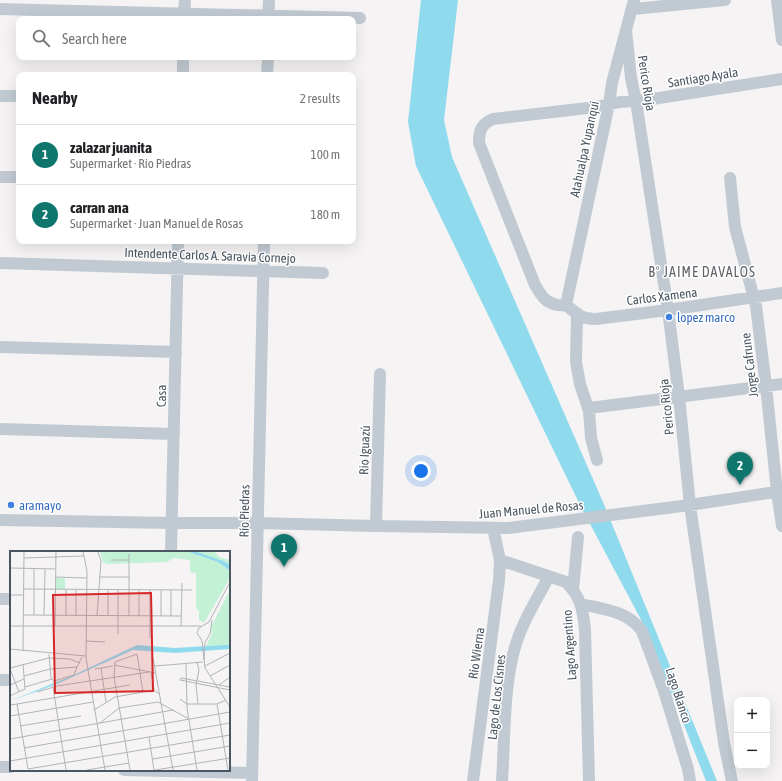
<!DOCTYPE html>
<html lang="en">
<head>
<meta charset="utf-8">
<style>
	:root { --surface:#fff; --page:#f2f2f2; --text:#202124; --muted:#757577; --line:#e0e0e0; --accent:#0f766e }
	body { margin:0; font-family:"Asap Condensed",sans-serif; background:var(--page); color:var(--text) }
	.controls { position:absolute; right:12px; bottom:12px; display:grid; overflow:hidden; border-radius:8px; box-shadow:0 4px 16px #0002 }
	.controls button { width:36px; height:36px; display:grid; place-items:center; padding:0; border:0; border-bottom:1px solid var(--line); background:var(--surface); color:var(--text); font:20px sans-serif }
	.you { position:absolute; left:421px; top:471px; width:14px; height:14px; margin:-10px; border:3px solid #fff; border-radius:50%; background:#1a73e8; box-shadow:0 0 0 6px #1a73e833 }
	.badge { display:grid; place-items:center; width:26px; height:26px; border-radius:50%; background:var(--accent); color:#fff; font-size:13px; font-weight:700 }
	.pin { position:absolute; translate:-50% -33px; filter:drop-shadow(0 1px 2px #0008) }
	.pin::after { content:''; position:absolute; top:21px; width:14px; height:12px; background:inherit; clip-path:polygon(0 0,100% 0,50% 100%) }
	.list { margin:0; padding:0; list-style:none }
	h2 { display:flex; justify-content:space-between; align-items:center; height:52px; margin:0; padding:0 16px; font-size:17px }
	h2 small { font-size:13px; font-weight:400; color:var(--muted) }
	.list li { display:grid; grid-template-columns:26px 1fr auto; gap:12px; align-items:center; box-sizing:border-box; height:60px; padding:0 16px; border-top:1px solid var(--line) }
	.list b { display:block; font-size:15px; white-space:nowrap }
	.list p { margin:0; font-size:13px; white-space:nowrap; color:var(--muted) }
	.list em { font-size:13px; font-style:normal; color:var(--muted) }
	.icon { flex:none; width:22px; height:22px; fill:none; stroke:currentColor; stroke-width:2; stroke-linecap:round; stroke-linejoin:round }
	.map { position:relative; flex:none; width:782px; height:781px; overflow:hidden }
	.search { position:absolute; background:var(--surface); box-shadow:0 4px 16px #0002; left:16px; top:16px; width:340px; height:44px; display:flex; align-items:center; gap:10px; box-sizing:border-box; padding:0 14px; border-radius:8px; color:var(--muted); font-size:15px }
	.panel { position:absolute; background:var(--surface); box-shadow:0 4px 16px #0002; left:16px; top:72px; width:340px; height:172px; border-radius:8px }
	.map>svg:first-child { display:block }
	.water { fill:#90daee }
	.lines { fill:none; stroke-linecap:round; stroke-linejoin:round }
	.minor { stroke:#c1cad2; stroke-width:12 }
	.shop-dot { fill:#3f7fe0; stroke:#fff; stroke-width:1.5 }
	.labels { text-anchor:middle; stroke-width:3; stroke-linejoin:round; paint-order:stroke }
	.street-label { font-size:13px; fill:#4a5661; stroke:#fff }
	.shop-label { font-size:13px; fill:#366cbe; stroke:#fff; text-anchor:start }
	.neighbourhood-label { font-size:14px; letter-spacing:1px; fill:#5f6368; stroke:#fff }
	.inset-road { fill:none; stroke:#b1b4b9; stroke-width:1 }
	.view { fill:#d62828; fill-opacity:0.15; stroke:#d62828; stroke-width:2 }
	.inset-edge { fill:none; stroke:#4a5661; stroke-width:2 }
</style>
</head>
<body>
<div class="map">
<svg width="782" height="781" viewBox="0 0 782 781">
	<rect width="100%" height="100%" fill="#f5f3f3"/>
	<path class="water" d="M421,0h37l-14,120 8,37 151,345 114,279h-11l-60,-152 -65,-122 -165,-341 -8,-44z"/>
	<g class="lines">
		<path class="minor" d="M777,0l5,40
			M0,9l360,9
			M633,9l92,-9
			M184,19l1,-19
			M268,19l1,-19
			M626,30l5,48 5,23 32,209 11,87 11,108 34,238 8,38
			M183,75v-18
			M267,75l1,-18
			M782,79l-136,21 -26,2 -24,5 -103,12c-12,5 -14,12 -14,24l56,142c6,10 10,18 23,20 3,0 6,0 9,1 13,9 11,12 29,13l72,-9 114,-17
			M0,96h19
			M0,177h19
			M730,178l5,49 21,79 10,80 11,106 5,34
			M0,263l323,10
			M566,305l43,-201 3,-21 22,-83
			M577,315l-1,47 4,22 9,27 2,27 6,22
			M0,347l176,5
			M589,408l193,-24
			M0,429l174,5
			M0,520l172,3h85l119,3 132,2 182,-23 92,-14
			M376,526l4,-152
			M171,552l7,-311
			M500,560l66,22c15,15 17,28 19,48l4,151
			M573,590l5,-53
			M0,599h11
			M581,604c22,5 47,7 61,27l22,60 24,78 2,12
			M0,680h11
			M0,767h11
			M124,770l128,3
			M252,781l12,-540
			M473,781l26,-201 1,-20 -7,-32
			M502,781c3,-44 1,-102 16,-143 7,-21 21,-42 31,-62"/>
	</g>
	<g class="shop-dot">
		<circle cx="669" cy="317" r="4"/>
		<circle cx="11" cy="505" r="4"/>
	</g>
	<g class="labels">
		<g class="street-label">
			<text transform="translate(703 77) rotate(-9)" y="5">Santiago Ayala</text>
			<text transform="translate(647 83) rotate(81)" y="5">Perico Rioja</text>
			<text transform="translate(584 149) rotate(-78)" y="5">Atahualpa Yupanqui</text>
			<text transform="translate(210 255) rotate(2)" y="5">Intendente Carlos A. Saravia Cornejo</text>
			<text transform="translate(662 296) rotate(-7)" y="5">Carlos Xamena</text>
			<text transform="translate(749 365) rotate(-97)" y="5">Jorge Cafrune</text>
			<text transform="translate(161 396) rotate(-89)" y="5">Casa</text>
			<text transform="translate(666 407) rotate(-96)" y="5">Perico Rioja</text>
			<text transform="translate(364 450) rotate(-88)" y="5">Rio Iguazú</text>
			<text transform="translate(531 509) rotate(-5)" y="5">Juan Manuel de Rosas</text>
			<text transform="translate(244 511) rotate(-89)" y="5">Río Piedras</text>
			<text transform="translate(569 645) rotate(-94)" y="5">Lago Argentino</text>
			<text transform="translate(476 653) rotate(-82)" y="5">Río Wierna</text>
			<text transform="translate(679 695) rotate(72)" y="5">Lago Blanco</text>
			<text transform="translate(496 697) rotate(-84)" y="5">Lago de Los Cisnes</text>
		</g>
		<g class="shop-label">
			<text x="677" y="322">lopez marco</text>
			<text x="19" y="510">aramayo</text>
		</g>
		<g class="neighbourhood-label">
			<text x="702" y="277">B° JAIME DAVALOS</text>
		</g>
	</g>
	<g transform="translate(10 551)">
		<rect width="220" height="220" fill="#f5f3f3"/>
		<path d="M90,1h89l29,10 11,8 1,8 -26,45 -5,-3v-9l-3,-3v-35l-6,-1v-12l-17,-2 -6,4 -59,2 -5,-2zM187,1h18l4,5 11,3v5zM46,27h9v11h-9zM220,39v55l-24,1 6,-12 -1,-7z" fill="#c3f1d5"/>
		<path d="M179,1h8l26,9 7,4v9l-1,-4 -11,-8zM127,94l38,3 48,-3h7v4l-55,4 -42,-3 -76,34 -47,17 64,-26z" fill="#90daee"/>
		<path class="inset-road" d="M73,1l4,19 -1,87 19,112M119,3v62M14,7l60,-2M101,9h18M0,17l45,1M45,26l32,1M89,26h30M220,31l-21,40 -10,6 -2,5 5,8 3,27 25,39M14,38l168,1M129,39v26M0,44h14M14,64l157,1M24,64v-46M34,64l1,-46M56,65v-26M66,65v-26M87,65l4,-55 -3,-9M98,65v-26M151,65v-26M161,65v-26M0,75h191M45,75l1,-74M171,76l1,-44M108,83v-44M140,87v-48M76,90l19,1M0,98l76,7M13,100l1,-99M39,103l2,24 3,3 20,-6 3,-8M143,107l20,112M194,109l1,-18 5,-8 2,-14M187,111l2,8 -3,15 2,19M176,112l1,45 10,62M104,114l42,8M145,115l48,-4M195,115l25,-13M0,117l39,-10 21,1 10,4M91,117l5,34M0,118l9,23M85,118l18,-3M141,121l3,18M14,125l26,-7 27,-2 5,-10M200,125l20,-11M170,129l1,-2 49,9M170,129l50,10M0,134l14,-6M209,134l11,-8M15,136l27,-8M43,136l13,83M27,141l20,-6 92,-14M0,145l15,-7 -2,-25M170,148l7,5h30l9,-4M7,153l113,-19M207,153l11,66M0,154l7,-1 11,65M84,159l21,-13 39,-7 5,4M0,165l83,-14M90,172l19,-15 39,-6 31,17M10,175l61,-10M139,186l5,33M0,188l163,-29M14,197l206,-36M143,208l77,-13M0,210l220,-38M18,218l202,-34M77,219l42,-7M120,219l-16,-93 1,-15 22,-8 6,38M145,219l75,-12"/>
		<path class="view" d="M141,42l2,98 -98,2 -2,-98z"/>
		<rect width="220" height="220" class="inset-edge"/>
	</g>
</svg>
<div class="controls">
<button>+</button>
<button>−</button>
</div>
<div class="you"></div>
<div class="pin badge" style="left:284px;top:567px">1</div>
<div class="pin badge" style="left:740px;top:485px">2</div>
<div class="search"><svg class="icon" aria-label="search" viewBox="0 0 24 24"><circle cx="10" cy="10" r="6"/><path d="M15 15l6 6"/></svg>Search here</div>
<section class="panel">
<h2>Nearby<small>2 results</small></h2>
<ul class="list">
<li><span class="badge">1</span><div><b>zalazar juanita</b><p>Supermarket · Río Piedras</p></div><em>100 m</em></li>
<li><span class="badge">2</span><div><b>carran ana</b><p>Supermarket · Juan Manuel de Rosas</p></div><em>180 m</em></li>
</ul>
</section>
</div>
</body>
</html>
